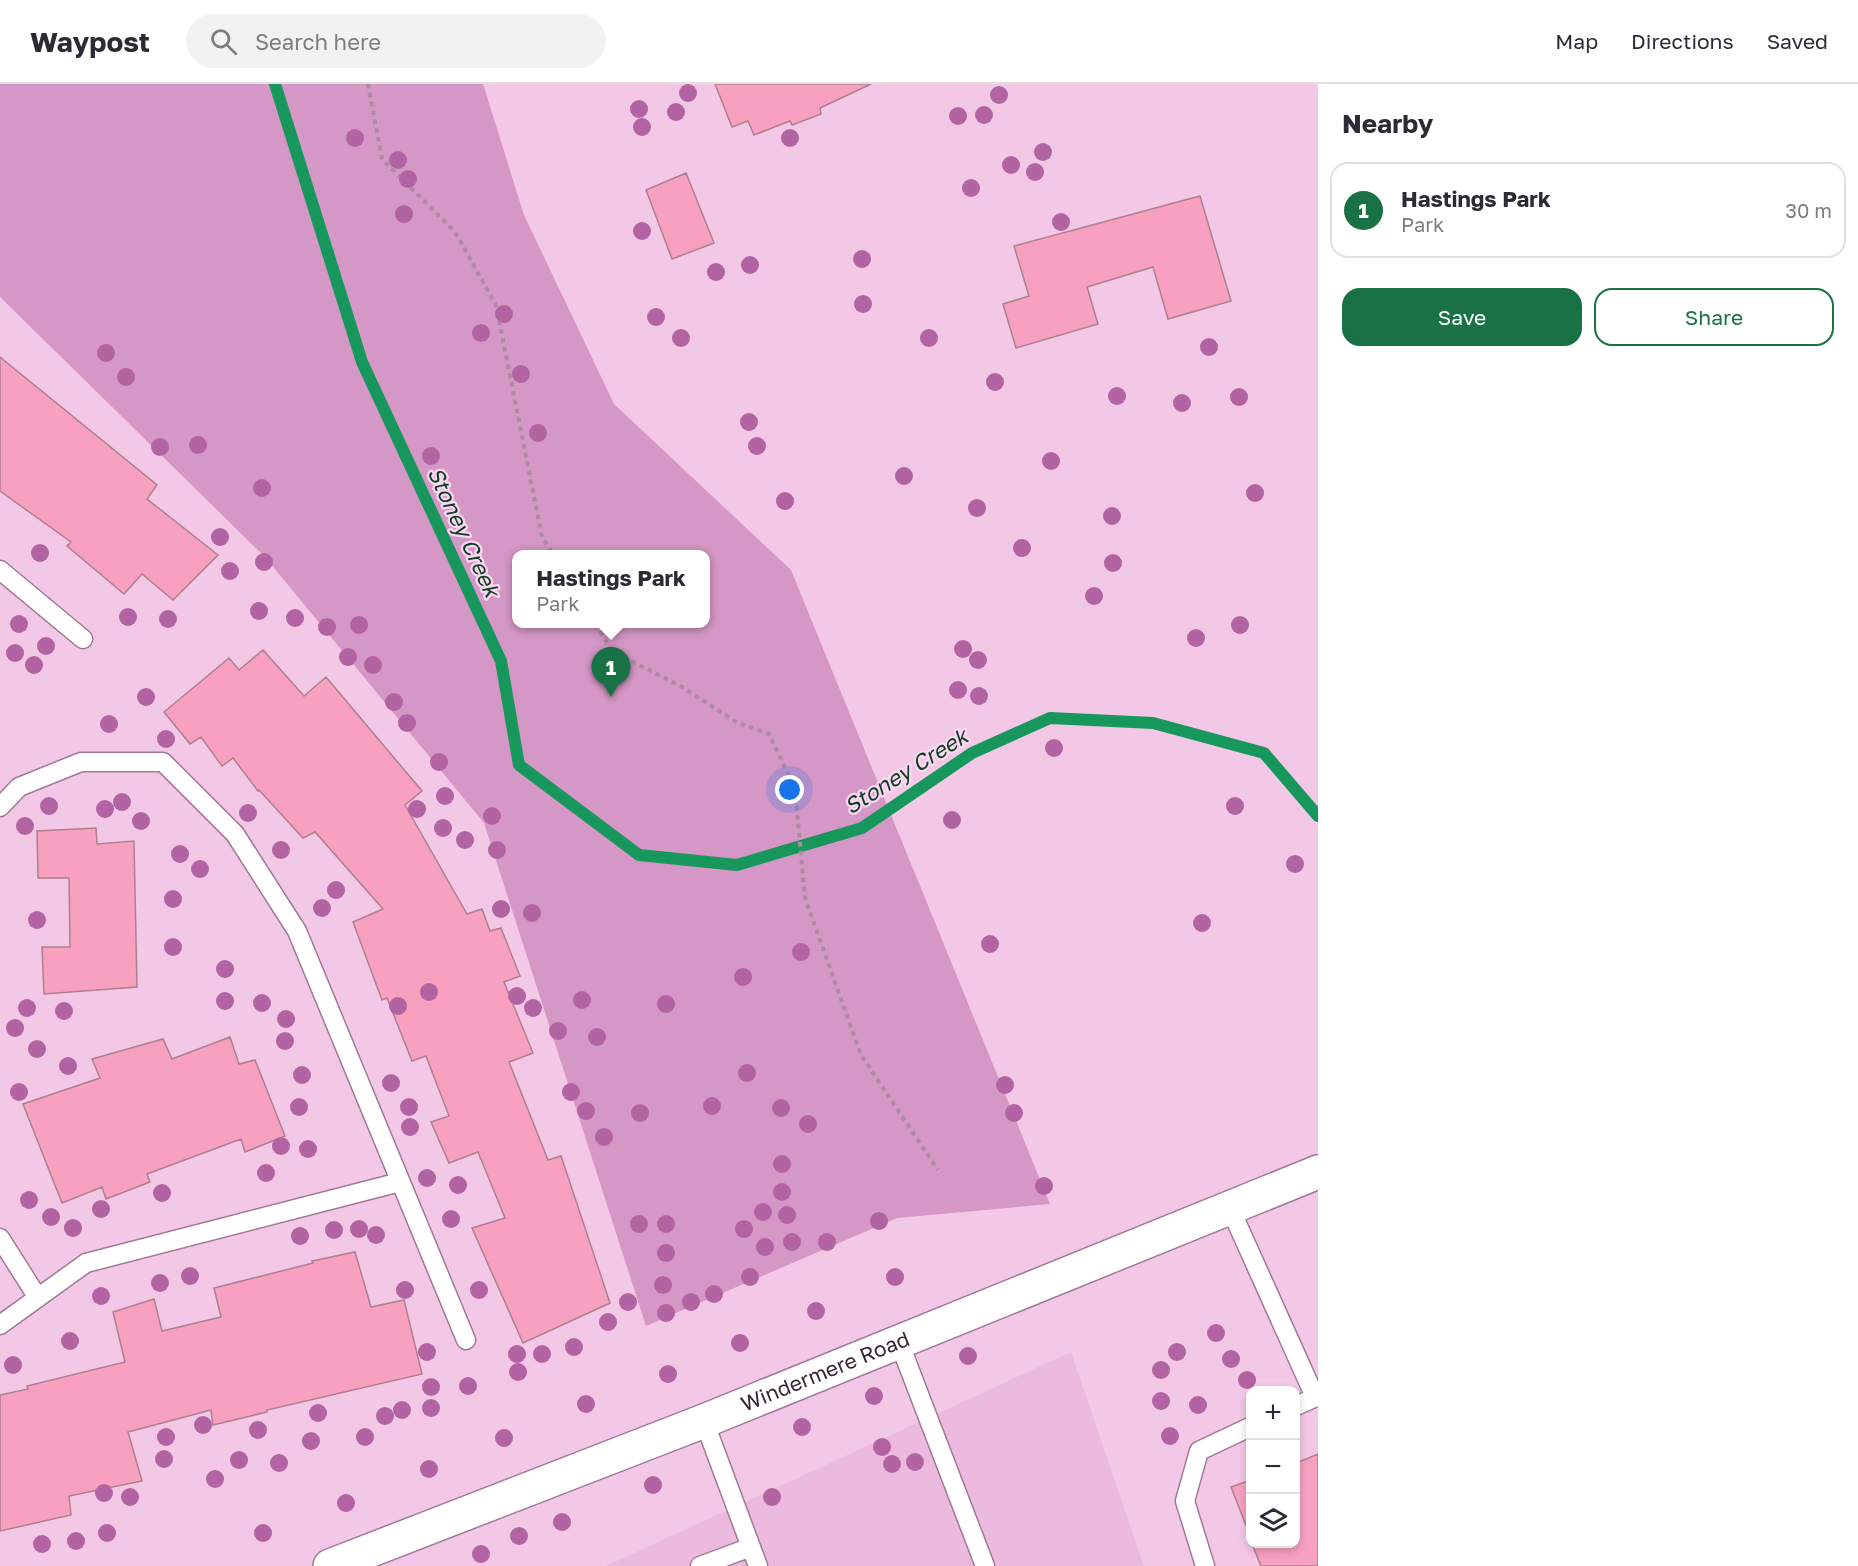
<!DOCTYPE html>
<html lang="en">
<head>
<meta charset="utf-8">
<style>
	:root { --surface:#fff; --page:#f2f2f3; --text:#2b2b33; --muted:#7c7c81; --line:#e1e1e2; --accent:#187245 }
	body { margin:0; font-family:"Golos Text",sans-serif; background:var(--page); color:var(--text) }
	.controls { position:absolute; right:18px; bottom:18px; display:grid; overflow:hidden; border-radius:12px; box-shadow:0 3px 9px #0003 }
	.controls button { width:54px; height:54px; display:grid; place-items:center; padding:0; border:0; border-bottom:2px solid var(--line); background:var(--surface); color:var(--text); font:30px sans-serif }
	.you { position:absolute; left:790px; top:706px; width:21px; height:21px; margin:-15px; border:4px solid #fff; border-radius:50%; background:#1a73e8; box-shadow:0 0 0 9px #1a73e833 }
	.badge { display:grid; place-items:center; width:39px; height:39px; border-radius:50%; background:var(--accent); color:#fff; font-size:20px; font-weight:700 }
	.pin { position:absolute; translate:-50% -50px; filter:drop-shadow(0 2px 3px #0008) }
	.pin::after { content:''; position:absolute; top:32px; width:21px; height:18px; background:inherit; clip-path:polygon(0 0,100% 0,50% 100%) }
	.popup { position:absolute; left:512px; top:466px; width:198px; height:78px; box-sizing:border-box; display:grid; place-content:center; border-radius:12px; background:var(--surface); filter:drop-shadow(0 2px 4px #0005); font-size:20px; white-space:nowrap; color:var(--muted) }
	.popup b { font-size:22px; color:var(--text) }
	.popup::after { content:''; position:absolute; left:50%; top:100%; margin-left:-12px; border:12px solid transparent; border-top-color:var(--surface) }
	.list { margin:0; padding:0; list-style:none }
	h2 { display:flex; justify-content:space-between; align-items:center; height:78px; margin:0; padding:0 24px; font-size:26px }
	h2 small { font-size:20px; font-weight:400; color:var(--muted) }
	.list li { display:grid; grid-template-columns:39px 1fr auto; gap:18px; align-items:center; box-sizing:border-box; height:96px; margin:0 12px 12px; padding:0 12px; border:2px solid var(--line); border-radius:18px }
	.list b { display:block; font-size:22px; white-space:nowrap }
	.list p { margin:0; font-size:20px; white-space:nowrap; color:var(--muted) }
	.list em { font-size:20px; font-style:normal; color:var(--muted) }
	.actions { display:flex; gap:12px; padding:18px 24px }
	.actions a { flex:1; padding:14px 0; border:2px solid var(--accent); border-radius:18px; text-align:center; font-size:21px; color:var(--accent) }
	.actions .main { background:var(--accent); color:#fff }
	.icon { flex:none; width:33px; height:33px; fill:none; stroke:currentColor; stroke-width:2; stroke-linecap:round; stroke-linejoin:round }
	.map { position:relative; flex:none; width:1318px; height:1482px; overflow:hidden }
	header { display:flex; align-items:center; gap:36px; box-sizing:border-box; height:84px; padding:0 30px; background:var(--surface); border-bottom:2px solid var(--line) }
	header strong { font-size:28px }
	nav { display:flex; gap:33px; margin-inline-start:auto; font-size:21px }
	.search { width:420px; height:54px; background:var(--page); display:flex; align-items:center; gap:15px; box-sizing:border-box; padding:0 21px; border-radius:33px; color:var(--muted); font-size:22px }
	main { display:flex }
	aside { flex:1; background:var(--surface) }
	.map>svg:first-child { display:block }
	.built { fill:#ebbade }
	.green { fill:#d597c5; fill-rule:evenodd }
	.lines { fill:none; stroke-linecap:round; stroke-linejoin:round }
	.stream { stroke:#18975c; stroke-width:12 }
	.building { fill:#f7a0c0; stroke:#af7f8f; stroke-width:1.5 }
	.lane-casing { stroke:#a17996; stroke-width:21 }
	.secondary-casing { stroke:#a17996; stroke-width:36 }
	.path { stroke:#ac8ba3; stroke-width:4; stroke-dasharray:4.5 4.5; stroke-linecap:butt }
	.lane { stroke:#fff; stroke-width:18 }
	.secondary { stroke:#fff; stroke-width:33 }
	.tree { fill:#b263a2 }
	.labels { text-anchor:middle; stroke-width:4.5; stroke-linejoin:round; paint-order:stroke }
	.street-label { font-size:21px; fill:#362632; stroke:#fbd8f1 }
	.water-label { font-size:22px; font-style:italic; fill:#0e3d24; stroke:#fbd8f1 }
</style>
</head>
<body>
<header>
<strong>Waypost</strong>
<div class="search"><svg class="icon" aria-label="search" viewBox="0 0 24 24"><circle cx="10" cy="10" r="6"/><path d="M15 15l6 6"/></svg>Search here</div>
<nav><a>Map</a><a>Directions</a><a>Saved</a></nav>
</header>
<main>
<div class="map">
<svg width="1318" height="1482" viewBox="0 0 1318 1482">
	<rect width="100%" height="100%" fill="#f3c8e7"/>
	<path class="built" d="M1071,1268l73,214h-538z"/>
	<path class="green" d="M0,0h483l41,131 90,189 177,166 259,634 -153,14 -251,108 -162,-503 -219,-266 -265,-260zM516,470h190v70h-190z"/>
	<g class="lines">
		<path class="stream" d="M275,0l87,278 139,299 18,104 120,90 98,10 125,-37 110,-75 78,-35 103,5 111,30 54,63"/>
	</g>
	<path class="building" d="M715,0h156l-51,24 1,6 -29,11 -2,-4 -36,14 -6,-14 -16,6z
		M686,89l28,70 -42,16 -26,-69z
		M1200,112l31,105 -63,18 -15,-52 -66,20 11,37 -82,24 -13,-44 26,-8 -15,-50z
		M0,273l157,128 -10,14 71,56 -45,45 -31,-26 -18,20 -57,-48 4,-4 -71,-51z
		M263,566l41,46 22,-19 96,114 -17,14 62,109 15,-5 8,22 11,-3 19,48 -16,6 29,71 -24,9 39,98 13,-4 49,147 -87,40 -51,-115 33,-10 -27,-66 -29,11 -18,-41 18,-6 -23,-60 -14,5 -25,-63 -5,2 -29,-78 30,-13 -68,-77 -12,6 -44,-48 -1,1 -25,-33 -11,8 -21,-29 -11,7 -26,-32 65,-54 10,12z
		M96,744l1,16 37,-3 3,146 -93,7 -2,-47h28l-1,-69h-31l-1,-47z
		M230,953l9,27 16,-4 30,76 -40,16 -4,-13 -94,35 3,8 -44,17 -4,-12 -40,16 -39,-99 77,-26 -8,-19 71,-20 9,20z
		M355,1168l16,55 33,-7 18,74 -155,36v2l-54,13 -2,-15 -83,22 14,49 -73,15 2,19 -71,16v-136l28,-6 -1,-3 98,-24 -12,-50 41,-13 8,32 59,-14 -7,-29 99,-25 -1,-2z
		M1318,1370v112h-57l-9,-22h44v-81z
		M1251,1396v58l-20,-51z"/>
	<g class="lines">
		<defs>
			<path id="lane" d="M0,486l83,69
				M0,723l19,-20 62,-25h82l72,72 62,97 169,409
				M1230,1124l85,189
				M0,1154l38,60
				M0,1241l86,-62 314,-81
				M899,1258l86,224
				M1296,1322l22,-10
				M704,1337l54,145
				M700,1482l51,-19
				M1205,1482l-20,-65 14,-50 51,-24"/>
			<g id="secondary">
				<path id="s1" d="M330,1482l374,-145 614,-249"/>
			</g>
		</defs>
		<use href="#lane" class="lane-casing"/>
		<use href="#secondary" class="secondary-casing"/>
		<path class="path" d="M368,0l14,75 73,73 41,73 46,232 11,17
			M595,540l17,27 70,36 56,36 31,11 26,55 10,109 56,157 77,115"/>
		<use href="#lane" class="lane"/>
		<use href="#secondary" class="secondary"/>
	</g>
	<g class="tree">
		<circle cx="688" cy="9" r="9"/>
		<circle cx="999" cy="11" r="9"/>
		<circle cx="639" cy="25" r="9"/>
		<circle cx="676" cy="28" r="9"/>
		<circle cx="984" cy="31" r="9"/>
		<circle cx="958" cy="32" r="9"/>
		<circle cx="642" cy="43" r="9"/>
		<circle cx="355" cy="54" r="9"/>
		<circle cx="790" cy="54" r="9"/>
		<circle cx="1043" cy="68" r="9"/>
		<circle cx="398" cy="76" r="9"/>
		<circle cx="1011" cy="81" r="9"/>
		<circle cx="1035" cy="88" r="9"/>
		<circle cx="408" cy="95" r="9"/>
		<circle cx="971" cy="104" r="9"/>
		<circle cx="404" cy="130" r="9"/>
		<circle cx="1061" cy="138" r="9"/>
		<circle cx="642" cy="147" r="9"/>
		<circle cx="862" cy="175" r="9"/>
		<circle cx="750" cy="181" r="9"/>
		<circle cx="716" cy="188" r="9"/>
		<circle cx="863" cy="220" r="9"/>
		<circle cx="504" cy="230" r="9"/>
		<circle cx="656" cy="233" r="9"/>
		<circle cx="481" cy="249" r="9"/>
		<circle cx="681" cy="254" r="9"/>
		<circle cx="929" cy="254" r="9"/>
		<circle cx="1209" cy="263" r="9"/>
		<circle cx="106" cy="269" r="9"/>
		<circle cx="521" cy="290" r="9"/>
		<circle cx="126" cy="293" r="9"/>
		<circle cx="995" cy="298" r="9"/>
		<circle cx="1117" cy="312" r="9"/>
		<circle cx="1239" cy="313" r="9"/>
		<circle cx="1182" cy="319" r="9"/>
		<circle cx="749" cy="338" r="9"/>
		<circle cx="538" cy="349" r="9"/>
		<circle cx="198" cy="361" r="9"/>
		<circle cx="757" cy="362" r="9"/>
		<circle cx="160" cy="363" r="9"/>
		<circle cx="431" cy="372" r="9"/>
		<circle cx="1051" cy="377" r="9"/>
		<circle cx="904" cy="392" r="9"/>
		<circle cx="262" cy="404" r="9"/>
		<circle cx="1255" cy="409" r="9"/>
		<circle cx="785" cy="417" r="9"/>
		<circle cx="977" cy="424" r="9"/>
		<circle cx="1112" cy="432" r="9"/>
		<circle cx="220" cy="453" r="9"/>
		<circle cx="1022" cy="464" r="9"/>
		<circle cx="40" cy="469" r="9"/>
		<circle cx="264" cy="478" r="9"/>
		<circle cx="1113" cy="479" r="9"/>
		<circle cx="230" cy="487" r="9"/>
		<circle cx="1094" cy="512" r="9"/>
		<circle cx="259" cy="527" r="9"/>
		<circle cx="128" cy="533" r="9"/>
		<circle cx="295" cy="534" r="9"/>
		<circle cx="168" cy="535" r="9"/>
		<circle cx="19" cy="540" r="9"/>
		<circle cx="359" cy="541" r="9"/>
		<circle cx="1240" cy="541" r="9"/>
		<circle cx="327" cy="543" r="9"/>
		<circle cx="1196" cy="554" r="9"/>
		<circle cx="46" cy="562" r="9"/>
		<circle cx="963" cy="565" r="9"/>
		<circle cx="15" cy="569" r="9"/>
		<circle cx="348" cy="573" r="9"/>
		<circle cx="978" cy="576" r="9"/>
		<circle cx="34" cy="581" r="9"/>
		<circle cx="373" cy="581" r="9"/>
		<circle cx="958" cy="606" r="9"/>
		<circle cx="979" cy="612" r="9"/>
		<circle cx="146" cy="613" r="9"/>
		<circle cx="394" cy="618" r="9"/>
		<circle cx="407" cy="639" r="9"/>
		<circle cx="109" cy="640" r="9"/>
		<circle cx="166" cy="655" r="9"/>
		<circle cx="1054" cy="664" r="9"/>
		<circle cx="439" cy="678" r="9"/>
		<circle cx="445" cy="712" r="9"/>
		<circle cx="122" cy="718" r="9"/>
		<circle cx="49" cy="722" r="9"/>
		<circle cx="1235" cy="722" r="9"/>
		<circle cx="105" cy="725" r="9"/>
		<circle cx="417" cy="725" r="9"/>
		<circle cx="248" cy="729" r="9"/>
		<circle cx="492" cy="732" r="9"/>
		<circle cx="952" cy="736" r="9"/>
		<circle cx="141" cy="737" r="9"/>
		<circle cx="25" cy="742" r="9"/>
		<circle cx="443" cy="744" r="9"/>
		<circle cx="465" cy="756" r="9"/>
		<circle cx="281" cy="766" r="9"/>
		<circle cx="497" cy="766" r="9"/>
		<circle cx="180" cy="770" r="9"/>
		<circle cx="1295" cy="780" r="9"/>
		<circle cx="200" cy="785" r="9"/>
		<circle cx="336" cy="806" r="9"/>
		<circle cx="173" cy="815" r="9"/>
		<circle cx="322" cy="824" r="9"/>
		<circle cx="501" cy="825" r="9"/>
		<circle cx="532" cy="829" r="9"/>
		<circle cx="37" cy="836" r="9"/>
		<circle cx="1202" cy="839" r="9"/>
		<circle cx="990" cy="860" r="9"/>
		<circle cx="173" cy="863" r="9"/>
		<circle cx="801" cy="868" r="9"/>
		<circle cx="225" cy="885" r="9"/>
		<circle cx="743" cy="893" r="9"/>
		<circle cx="429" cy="908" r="9"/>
		<circle cx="517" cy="912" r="9"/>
		<circle cx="582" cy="916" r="9"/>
		<circle cx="225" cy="917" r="9"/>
		<circle cx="262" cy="919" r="9"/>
		<circle cx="666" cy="920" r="9"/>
		<circle cx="398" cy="922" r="9"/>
		<circle cx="27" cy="924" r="9"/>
		<circle cx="533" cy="924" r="9"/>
		<circle cx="64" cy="927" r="9"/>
		<circle cx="286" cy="935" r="9"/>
		<circle cx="15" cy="944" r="9"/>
		<circle cx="558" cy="947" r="9"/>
		<circle cx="597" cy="953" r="9"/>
		<circle cx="285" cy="957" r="9"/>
		<circle cx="37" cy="965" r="9"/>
		<circle cx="68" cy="982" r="9"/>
		<circle cx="747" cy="989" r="9"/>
		<circle cx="302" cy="991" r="9"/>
		<circle cx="391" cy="999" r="9"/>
		<circle cx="1005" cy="1001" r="9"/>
		<circle cx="19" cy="1008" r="9"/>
		<circle cx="571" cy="1008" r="9"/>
		<circle cx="712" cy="1022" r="9"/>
		<circle cx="299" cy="1023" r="9"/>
		<circle cx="409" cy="1023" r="9"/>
		<circle cx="781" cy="1024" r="9"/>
		<circle cx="586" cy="1027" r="9"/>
		<circle cx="640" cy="1029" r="9"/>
		<circle cx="1014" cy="1029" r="9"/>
		<circle cx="808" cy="1040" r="9"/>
		<circle cx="410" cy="1043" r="9"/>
		<circle cx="604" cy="1053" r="9"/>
		<circle cx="281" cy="1062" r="9"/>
		<circle cx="308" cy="1065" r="9"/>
		<circle cx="782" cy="1080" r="9"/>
		<circle cx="266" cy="1089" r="9"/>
		<circle cx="427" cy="1094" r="9"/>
		<circle cx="458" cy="1101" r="9"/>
		<circle cx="1044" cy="1102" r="9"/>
		<circle cx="782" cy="1108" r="9"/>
		<circle cx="162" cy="1109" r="9"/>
		<circle cx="29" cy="1116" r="9"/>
		<circle cx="101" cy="1125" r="9"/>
		<circle cx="763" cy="1128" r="9"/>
		<circle cx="787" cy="1131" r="9"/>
		<circle cx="51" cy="1133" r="9"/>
		<circle cx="451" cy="1135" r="9"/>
		<circle cx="879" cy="1137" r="9"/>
		<circle cx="639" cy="1140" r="9"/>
		<circle cx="666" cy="1140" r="9"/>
		<circle cx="73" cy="1144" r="9"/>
		<circle cx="359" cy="1145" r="9"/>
		<circle cx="744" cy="1145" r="9"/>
		<circle cx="334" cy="1146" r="9"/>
		<circle cx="376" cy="1151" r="9"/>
		<circle cx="300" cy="1152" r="9"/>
		<circle cx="792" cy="1158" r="9"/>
		<circle cx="827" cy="1158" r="9"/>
		<circle cx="765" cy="1163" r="9"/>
		<circle cx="666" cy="1169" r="9"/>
		<circle cx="190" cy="1192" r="9"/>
		<circle cx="750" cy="1193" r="9"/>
		<circle cx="895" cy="1193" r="9"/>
		<circle cx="160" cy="1199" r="9"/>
		<circle cx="663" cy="1201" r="9"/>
		<circle cx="405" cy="1206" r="9"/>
		<circle cx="479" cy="1206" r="9"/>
		<circle cx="714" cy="1210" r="9"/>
		<circle cx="101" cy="1212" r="9"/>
		<circle cx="628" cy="1218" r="9"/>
		<circle cx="691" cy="1218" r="9"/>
		<circle cx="816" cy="1227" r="9"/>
		<circle cx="666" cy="1229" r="9"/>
		<circle cx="608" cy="1238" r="9"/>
		<circle cx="1216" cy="1249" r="9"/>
		<circle cx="70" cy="1257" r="9"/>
		<circle cx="740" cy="1259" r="9"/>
		<circle cx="574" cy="1263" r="9"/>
		<circle cx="427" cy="1268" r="9"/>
		<circle cx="1177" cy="1268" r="9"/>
		<circle cx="517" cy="1270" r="9"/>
		<circle cx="542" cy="1270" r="9"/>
		<circle cx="968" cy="1272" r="9"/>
		<circle cx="1231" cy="1275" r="9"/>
		<circle cx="13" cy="1281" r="9"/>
		<circle cx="1161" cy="1286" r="9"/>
		<circle cx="518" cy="1288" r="9"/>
		<circle cx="668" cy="1290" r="9"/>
		<circle cx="1247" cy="1296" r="9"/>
		<circle cx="468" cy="1302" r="9"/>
		<circle cx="431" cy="1303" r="9"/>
		<circle cx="874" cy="1312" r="9"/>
		<circle cx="1161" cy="1317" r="9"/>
		<circle cx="586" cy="1320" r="9"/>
		<circle cx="1198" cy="1321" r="9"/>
		<circle cx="431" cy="1324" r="9"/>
		<circle cx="402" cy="1326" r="9"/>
		<circle cx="318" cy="1329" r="9"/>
		<circle cx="385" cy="1332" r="9"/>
		<circle cx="203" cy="1341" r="9"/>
		<circle cx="802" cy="1343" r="9"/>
		<circle cx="258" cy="1346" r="9"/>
		<circle cx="1170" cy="1352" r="9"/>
		<circle cx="166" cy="1353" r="9"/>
		<circle cx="365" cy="1353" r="9"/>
		<circle cx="504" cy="1354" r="9"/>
		<circle cx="311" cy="1357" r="9"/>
		<circle cx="882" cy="1363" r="9"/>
		<circle cx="164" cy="1375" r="9"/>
		<circle cx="239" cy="1376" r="9"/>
		<circle cx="915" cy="1378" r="9"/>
		<circle cx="279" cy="1379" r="9"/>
		<circle cx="892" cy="1380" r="9"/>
		<circle cx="429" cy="1385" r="9"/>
		<circle cx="215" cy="1395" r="9"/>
		<circle cx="653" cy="1401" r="9"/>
		<circle cx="104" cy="1409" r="9"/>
		<circle cx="130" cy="1413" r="9"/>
		<circle cx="772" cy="1413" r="9"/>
		<circle cx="346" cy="1419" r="9"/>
		<circle cx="562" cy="1438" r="9"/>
		<circle cx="107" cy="1449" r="9"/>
		<circle cx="263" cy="1449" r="9"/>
		<circle cx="519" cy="1452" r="9"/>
		<circle cx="76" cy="1457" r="9"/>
		<circle cx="42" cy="1460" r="9"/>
		<circle cx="481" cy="1470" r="9"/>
	</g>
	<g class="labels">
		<g class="street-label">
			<text dy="7" stroke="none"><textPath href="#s1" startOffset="532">Windermere Road</textPath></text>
		</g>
		<g class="water-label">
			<text transform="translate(464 448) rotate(65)" y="8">Stoney Creek</text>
			<text transform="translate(906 687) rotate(-32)" y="8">Stoney Creek</text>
		</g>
	</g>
</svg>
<div class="controls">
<button>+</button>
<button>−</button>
<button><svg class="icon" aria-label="layers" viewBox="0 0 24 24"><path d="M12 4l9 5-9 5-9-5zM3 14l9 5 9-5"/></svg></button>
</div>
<div class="you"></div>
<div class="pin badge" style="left:611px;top:613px">1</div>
<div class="popup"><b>Hastings Park</b>Park</div>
</div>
<aside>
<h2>Nearby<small></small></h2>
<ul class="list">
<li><span class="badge">1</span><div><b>Hastings Park</b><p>Park</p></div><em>30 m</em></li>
</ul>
<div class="actions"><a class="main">Save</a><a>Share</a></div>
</aside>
</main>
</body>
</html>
